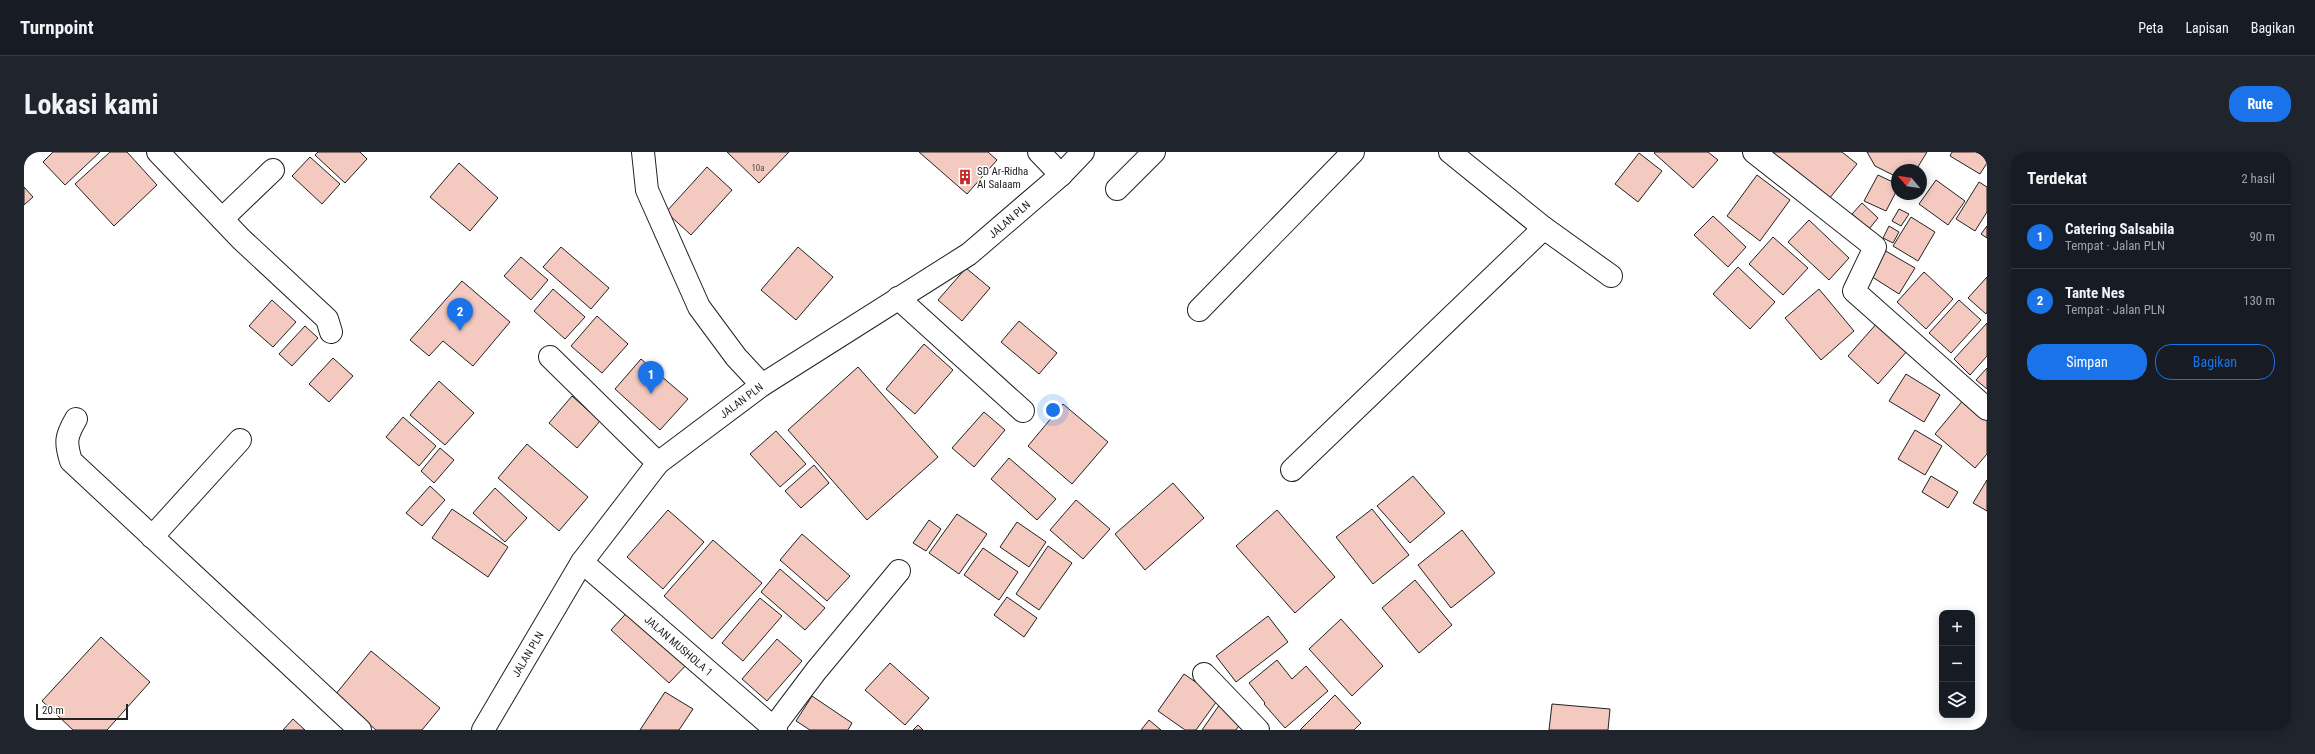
<!DOCTYPE html>
<html lang="id">
<head>
<meta charset="utf-8">
<style>
	:root { --surface:#171b24; --page:#20242c; --text:#f1f3f6; --muted:#9ea1a6; --line:#363941; --accent:#1a73e8 }
	body { margin:0; font-family:"Roboto Condensed",sans-serif; background:var(--page); color:var(--text) }
	.controls { position:absolute; right:12px; bottom:12px; display:grid; overflow:hidden; border-radius:8px; box-shadow:0 2px 10px #0003 }
	.controls button { width:36px; height:36px; display:grid; place-items:center; padding:0; border:0; border-bottom:1px solid var(--line); background:var(--surface); color:var(--text); font:20px sans-serif }
	.compass { position:absolute; left:1867px; top:12px; width:36px; height:36px; border-radius:50%; background:var(--surface); box-shadow:0 2px 10px #0003; rotate:299deg }
	.scale { position:absolute; left:12px; bottom:10px; width:92px; box-sizing:border-box; padding-left:4px; border:2px solid #222; border-top:0; font-size:11px; line-height:14px; white-space:nowrap; color:#222; -webkit-text-stroke:3px #fff; paint-order:stroke }
	.you { position:absolute; left:1029px; top:258px; width:14px; height:14px; margin:-10px; border:3px solid #fff; border-radius:50%; background:#1a73e8; box-shadow:0 0 0 6px #1a73e833 }
	.badge { display:grid; place-items:center; width:26px; height:26px; border-radius:50%; background:var(--accent); color:#fff; font-size:13px; font-weight:700 }
	.pin { position:absolute; translate:-50% -33px; filter:drop-shadow(0 1px 2px #0008) }
	.pin::after { content:''; position:absolute; top:21px; width:14px; height:12px; background:inherit; clip-path:polygon(0 0,100% 0,50% 100%) }
	.list { margin:0; padding:0; list-style:none }
	h2 { display:flex; justify-content:space-between; align-items:center; height:52px; margin:0; padding:0 16px; font-size:17px }
	h2 small { font-size:13px; font-weight:400; color:var(--muted) }
	.list li { display:grid; grid-template-columns:26px 1fr auto; gap:12px; align-items:center; box-sizing:border-box; height:64px; padding:0 16px; border-top:1px solid var(--line) }
	.list b { display:block; font-size:15px; white-space:nowrap }
	.list p { margin:0; font-size:13px; white-space:nowrap; color:var(--muted) }
	.list em { font-size:13px; font-style:normal; color:var(--muted) }
	.actions { display:flex; gap:8px; padding:12px 16px }
	.actions a { flex:1; padding:9px 0; border:1px solid var(--accent); border-radius:16px; text-align:center; font-size:14px; color:var(--accent) }
	.actions .main { background:var(--accent); color:#fff }
	.icon { flex:none; width:22px; height:22px; fill:none; stroke:currentColor; stroke-width:2; stroke-linecap:round; stroke-linejoin:round }
	.map { position:relative; flex:none; width:1963px; height:578px; overflow:hidden; border-radius:16px }
	header { display:flex; align-items:center; gap:24px; box-sizing:border-box; height:56px; padding:0 20px; background:var(--surface); border-bottom:1px solid var(--line) }
	header strong { font-size:19px }
	nav { display:flex; gap:22px; margin-inline-start:auto; font-size:14px }
	.intro { display:flex; align-items:center; justify-content:space-between; box-sizing:border-box; height:96px; padding:0 24px }
	h1 { margin:0; font-size:28px }
	.button { padding:10px 18px; border-radius:16px; background:var(--accent); color:#fff; font-size:14px; font-weight:700 }
	main { display:flex; gap:24px; padding:0 24px }
	aside { flex:1; background:var(--surface); border-radius:16px; box-shadow:0 2px 10px #0003 }
	.map>svg:first-child { display:block }
	.building { fill:#f3c9c0; stroke:#222 }
	.lines { fill:none; stroke-linecap:round; stroke-linejoin:round }
	.minor-casing { stroke:#222; stroke-width:24 }
	.minor { stroke:#fff; stroke-width:22 }
	.labels { text-anchor:middle; stroke-width:3; stroke-linejoin:round; paint-order:stroke }
	.number-label { font-size:9px; fill:#564c4a }
	.poi-label { font-size:11px; fill:#222; stroke:#fff; text-anchor:start }
	.street-label { font-size:11px; fill:#222; stroke:#fff }
</style>
</head>
<body>
<header>
<strong>Turnpoint</strong>
<nav><a>Peta</a><a>Lapisan</a><a>Bagikan</a></nav>
</header>
<div class="intro"><h1>Lokasi kami</h1><a class="button">Rute</a></div>
<main>
<div class="map">
<svg width="1963" height="578" viewBox="0 0 1963 578">
	<rect width="100%" height="100%" fill="#fff"/>
	<path class="building" d="M29,0h47l-35,33 -22,-23z
		M86,0h17l30,33 -43,41 -39,-42z
		M294,0h42l7,7 -22,24 -30,-28z
		M703,0h62l-30,31z
		M895,0h69l9,8 -30,34z
		M1631,0h53l10,8 -25,28 -39,-35z
		M1750,0h68l15,12 -28,35 -57,-44z
		M1843,0h60l-11,18h-19v7l-22,-11z
		M1928,0h35v11l-7,11 -30,-18z
		M1615,1l23,18 -24,31 -23,-18z
		M286,5l30,27 -18,20 -30,-28z
		M435,11l39,35 -28,33 -40,-34z
		M683,15l25,23 -41,45 -25,-23z
		M1733,23l33,25 -30,41 -33,-25z
		M1854,23l19,9v6l-11,21 -22,-10z
		M1912,28l29,21 -17,24 -29,-21z
		M1955,30l8,5v25l-12,19 -19,-12z
		M0,35l9,10 -9,8z
		M1838,51l16,15 -9,11 -17,-15z
		M1875,57l10,5 -8,12 -9,-5z
		M1689,64l33,31 -18,20 -34,-32z
		M1887,65l24,15 -17,29 -25,-15z
		M1785,68l40,38 -20,22 -41,-38z
		M1865,74l10,6 -6,11 -10,-5z
		M1963,74v12l-6,-4z
		M1749,85l35,31 -25,27 -34,-31z
		M537,95l48,41 -18,21 -48,-42z
		M774,95l35,30 -37,43 -35,-30z
		M1860,98l31,18 -16,26 -33,-21z
		M497,105l27,23 -17,20 -27,-24z
		M1714,115l37,35 -25,27 -37,-35z
		M942,116l24,20 -28,33 -24,-21z
		M1900,120l29,27 -27,30 -29,-27z
		M1963,125v35l-1,2 -18,-16z
		M438,129l48,41 -37,44 -30,-25 -14,15 -19,-16z
		M529,137l32,28 -20,22 -31,-28z
		M1795,137l35,42 -33,29 -36,-42z
		M248,148l24,22 -23,25 -24,-21z
		M1935,148l22,20 -30,33 -22,-20z
		M573,164l31,28 -26,29 -31,-27z
		M995,169l38,32 -18,21 -38,-32z
		M1854,170l30,28 -30,34 -30,-28z
		M1963,171v33l-17,19 -16,-16z
		M281,174l13,12 -26,28 -13,-12z
		M900,192l29,26 -38,44 -29,-25z
		M309,206l20,18 -24,26 -20,-18z
		M617,207l47,40 -28,31 -45,-41z
		M834,215l80,90 -71,63 -79,-90z
		M1963,216v21l-11,-9z
		M1882,222l34,21 -16,27 -35,-21z
		M415,229l35,32 -29,32 -35,-30z
		M548,244l28,25 -23,27 -28,-25z
		M1941,246l22,19v37l-12,14 -40,-34z
		M1039,252l45,38 -36,42 -44,-38z
		M960,260l21,18 -31,37 -22,-19z
		M379,265l33,29 -17,20 -33,-29z
		M1891,278l27,16 -17,29 -27,-16z
		M752,279l30,33 -26,23 -30,-33z
		M503,292l61,53 -29,34 -61,-53z
		M416,296l14,12 -20,23 -13,-12z
		M985,306l47,41 -19,21 -46,-41z
		M790,313l15,18 -28,25 -16,-17z
		M1389,324l32,37 -35,30 -33,-37z
		M1907,324l27,16 -10,16 -26,-16z
		M1963,328v31l-14,-8z
		M1149,331l31,35 -59,52 -30,-36z
		M406,334l15,14 -23,26 -16,-13z
		M471,336l32,30 -22,24 -32,-29z
		M1052,348l34,29 -27,30 -33,-29z
		M428,357l56,38 -20,30 -56,-39z
		M1348,357l37,46 -36,29 -37,-47z
		M644,358l36,32 -41,47 -36,-32z
		M1253,358l58,67 -40,36 -59,-67z
		M933,362l30,20 -28,40 -30,-21z
		M905,368l12,9 -15,22 -13,-8z
		M993,370l29,20 -17,25 -29,-20z
		M1438,378l33,43 -44,35 -33,-43z
		M778,382l48,42 -23,25 -47,-41z
		M689,388l49,43 -50,56 -48,-43z
		M1024,394l24,17 -33,47 -23,-16z
		M959,396l35,24 -19,28 -35,-25z
		M756,417l45,39 -20,22 -44,-38z
		M1391,428l37,45 -33,28 -37,-45z
		M983,445l30,21 -13,19 -30,-22z
		M736,446l22,18 -39,45 -21,-18z
		M608,455l58,54 -21,22 -58,-53z
		M1244,464l20,26 -52,40 -20,-26z
		M1317,467l42,47 -31,30 -43,-47z
		M77,485l49,45 -43,48h-34l-31,-29z
		M753,487l25,22 -35,40 -25,-22z
		M347,499l69,57 -18,22h-46l-41,-35z
		M1253,508l15,19 14,-13 22,25 -43,37 -21,-24 1,-1 -16,-20z
		M866,511l39,35 -24,27 -40,-35z
		M1160,522l35,24 -23,32h-11l-27,-19z
		M641,540l28,17 -14,21h-39z
		M1311,543l26,28 -7,7h-54z
		M788,544l40,27 -4,7h-38l-14,-9z
		M1196,552l23,16 -7,10h-34z
		M1528,552l58,5 -2,21h-59z
		M269,567l12,11h-22z
		M1125,568l12,10h-20z
		M894,573l5,5h-10z"/>
	<g class="lines">
		<defs>
			<g id="minor">
				<path d="M134,0l83,87 86,80 4,13"/>
				<path d="M619,0l4,38 52,117 37,50 26,28"/>
				<path d="M1015,0l22,23"/>
				<path d="M1730,0l121,95 -21,44 133,118"/>
				<path d="M1093,37l37,-37"/>
				<path d="M198,67l51,-49"/>
				<path d="M1520,76l67,48"/>
				<path d="M874,146l125,113"/>
				<path d="M1175,158l154,-158"/>
				<path d="M526,205l108,106"/>
				<path d="M52,267c-10,17 -11,23 -5,42l289,269"/>
				<path d="M1268,318l252,-242 -94,-76"/>
				<path d="M128,385l88,-97"/>
				<path id="s1" d="M558,410l194,168"/>
				<path d="M1180,522l54,56"/>
				<path d="M749,576l43,-57 83,-100"/>
				<path id="s2" d="M459,578l99,-168 76,-99 104,-78 207,-131 92,-79 22,-23"/>
			</g>
		</defs>
		<use href="#minor" class="minor-casing"/>
		<use href="#minor" class="minor"/>
	</g>
	<defs>
		<symbol id="building-bare" viewBox="-9 -9 18 18"><path d="M-4-6H4V6H1V3H-1V6H-4ZM-2.5-4.3h1.7v1.8h-1.7ZM.8-4.3h1.7v1.8H.8ZM-2.5-1h1.7V.8h-1.7ZM.8-1h1.7V.8H.8Z" fill="#c62828" stroke="#fff" stroke-width="2.5" paint-order="stroke"/></symbol>
	</defs>
	<g fill-rule="evenodd">
		<use href="#building-bare" x="930" y="14" width="22" height="22"/>
	</g>
	<g class="labels">
		<g class="number-label">
			<text x="734" y="19">10a</text>
		</g>
		<g class="poi-label">
			<text x="953" y="23">SD Ar-Ridha<tspan x="953" dy="13">Al Salaam</tspan></text>
		</g>
		<g class="street-label">
			<text dy="4" stroke="none"><textPath href="#s2" startOffset="748">JALAN PLN</textPath></text>
			<text dy="4" stroke="none"><textPath href="#s2" startOffset="424">JALAN PLN</textPath></text>
			<text dy="4" stroke="none"><textPath href="#s1" startOffset="128">JALAN MUSHOLA 1</textPath></text>
			<text dy="4" stroke="none"><textPath href="#s2" startOffset="88">JALAN PLN</textPath></text>
		</g>
	</g>
</svg>
<div class="controls">
<button>+</button>
<button>−</button>
<button><svg class="icon" aria-label="layers" viewBox="0 0 24 24"><path d="M12 4l9 5-9 5-9-5zM3 14l9 5 9-5"/></svg></button>
</div>
<svg class="compass" viewBox="-18 -18 36 36"><path d="M0-13l5 13h-10z" fill="#e53935"/><path d="M0 13l5-13h-10z" fill="#9ea1a6"/></svg>
<div class="scale">20 m</div>
<div class="you"></div>
<div class="pin badge" style="left:627px;top:242px">1</div>
<div class="pin badge" style="left:436px;top:179px">2</div>
</div>
<aside>
<h2>Terdekat<small>2 hasil</small></h2>
<ul class="list">
<li><span class="badge">1</span><div><b>Catering Salsabila</b><p>Tempat · Jalan PLN</p></div><em>90 m</em></li>
<li><span class="badge">2</span><div><b>Tante Nes</b><p>Tempat · Jalan PLN</p></div><em>130 m</em></li>
</ul>
<div class="actions"><a class="main">Simpan</a><a>Bagikan</a></div>
</aside>
</main>
</body>
</html>
